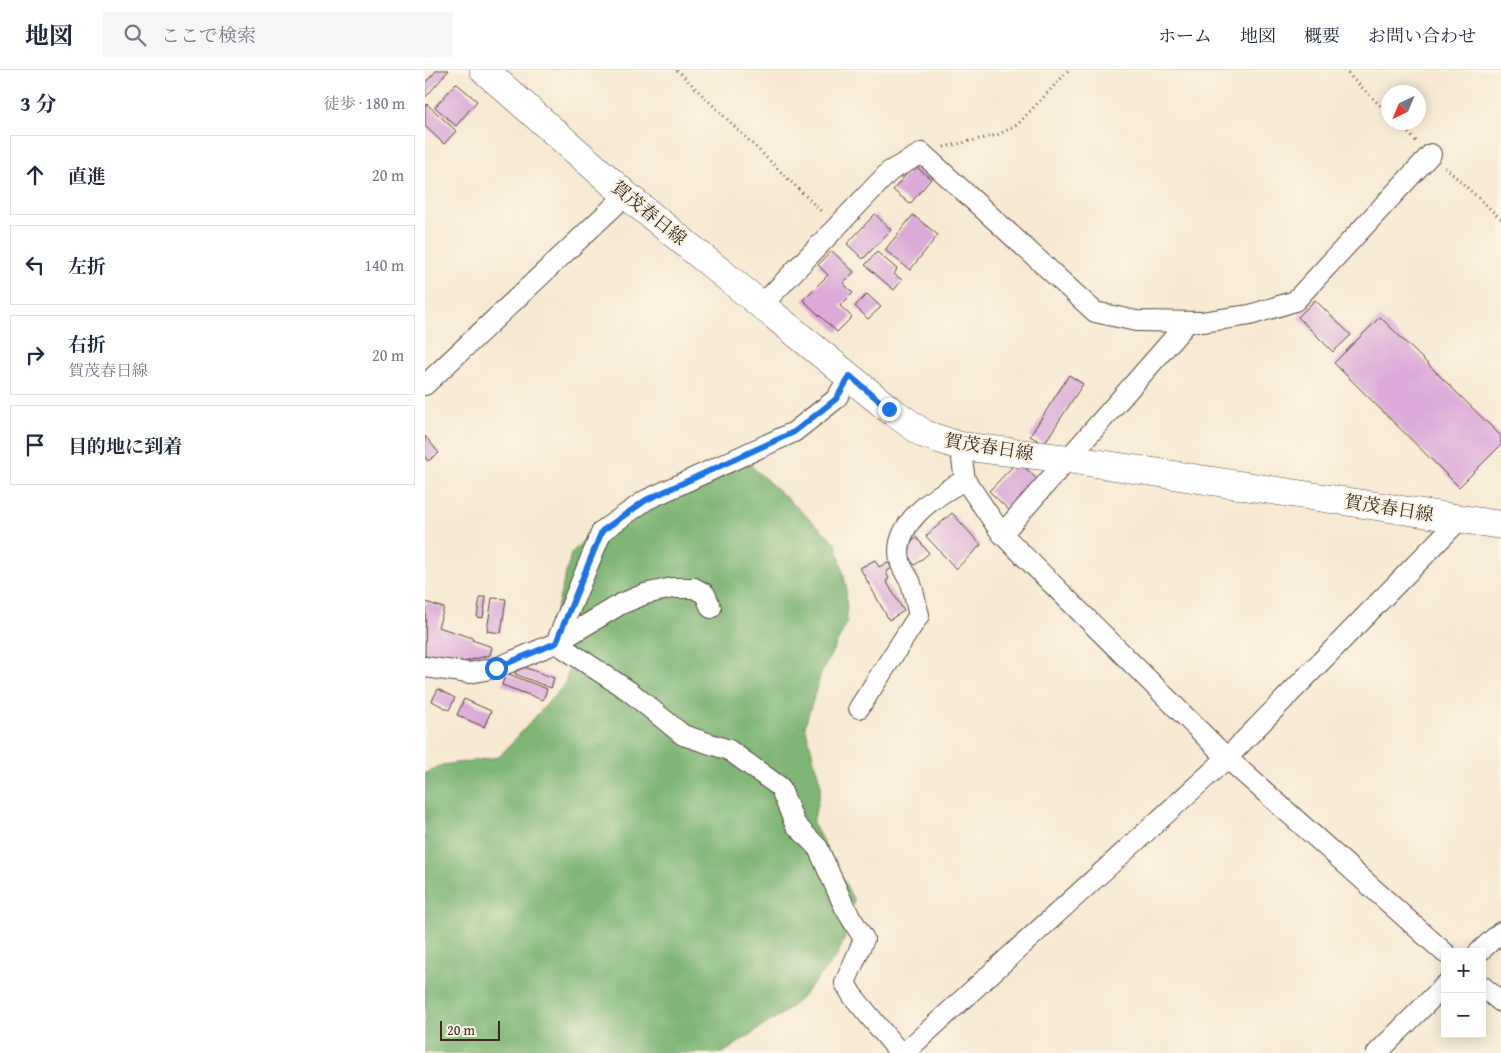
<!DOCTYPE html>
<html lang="ja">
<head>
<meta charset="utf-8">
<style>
	:root { --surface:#fff; --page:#f6f6f7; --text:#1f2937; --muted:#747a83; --line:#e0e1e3 }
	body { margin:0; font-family:"Gentium Book Plus","Noto Serif JP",serif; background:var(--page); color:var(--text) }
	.controls { position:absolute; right:15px; bottom:15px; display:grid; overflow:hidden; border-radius:0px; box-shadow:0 2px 12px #0003 }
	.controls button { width:45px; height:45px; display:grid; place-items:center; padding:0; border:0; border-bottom:1px solid var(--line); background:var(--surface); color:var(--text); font:25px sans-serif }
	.compass { position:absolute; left:956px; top:15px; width:45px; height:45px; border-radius:50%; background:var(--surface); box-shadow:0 2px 12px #0003; rotate:224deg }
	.scale { position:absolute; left:15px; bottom:12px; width:60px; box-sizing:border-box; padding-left:5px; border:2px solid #3b2a1e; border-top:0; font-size:14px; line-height:18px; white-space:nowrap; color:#3b2a1e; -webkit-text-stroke:4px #fcf5e5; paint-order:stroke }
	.stop { position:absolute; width:15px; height:15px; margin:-11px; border:4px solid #1a73e8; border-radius:50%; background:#fff }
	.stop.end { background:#1a73e8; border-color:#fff; box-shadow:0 1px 5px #0008 }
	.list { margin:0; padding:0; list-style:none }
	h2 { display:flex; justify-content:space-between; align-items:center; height:65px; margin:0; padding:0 20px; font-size:21px }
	h2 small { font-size:16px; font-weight:400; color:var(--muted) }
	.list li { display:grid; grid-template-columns:32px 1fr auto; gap:15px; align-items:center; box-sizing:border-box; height:80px; margin:0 10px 10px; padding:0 10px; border:1px solid var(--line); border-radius:0px }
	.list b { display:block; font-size:19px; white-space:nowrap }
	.list p { margin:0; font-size:16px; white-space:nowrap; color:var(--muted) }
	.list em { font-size:16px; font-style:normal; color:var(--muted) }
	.icon { flex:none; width:28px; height:28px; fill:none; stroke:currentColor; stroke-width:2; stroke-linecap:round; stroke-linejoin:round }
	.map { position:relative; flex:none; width:1076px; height:983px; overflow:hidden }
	header { display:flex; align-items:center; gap:30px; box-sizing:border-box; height:70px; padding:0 25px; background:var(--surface); border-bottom:1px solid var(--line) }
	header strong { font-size:24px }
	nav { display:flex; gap:28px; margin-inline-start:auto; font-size:18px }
	.search { width:350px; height:45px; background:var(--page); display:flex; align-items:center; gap:12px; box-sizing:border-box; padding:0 18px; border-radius:0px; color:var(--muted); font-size:19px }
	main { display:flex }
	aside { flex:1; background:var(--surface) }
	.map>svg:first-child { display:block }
	.forest { fill:#7eb674; stroke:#5c7049 }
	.building { fill:#dca9d9 }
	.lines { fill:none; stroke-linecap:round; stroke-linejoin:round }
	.minor-casing { stroke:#574739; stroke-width:22 }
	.secondary-casing { stroke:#574739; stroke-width:29 }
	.path { stroke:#574739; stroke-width:3; stroke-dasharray:1 4; stroke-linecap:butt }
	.minor { stroke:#fff; stroke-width:20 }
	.secondary { stroke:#fff; stroke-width:28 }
	.route { stroke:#1a73e8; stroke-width:6 }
	.labels { text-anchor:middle; stroke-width:4; stroke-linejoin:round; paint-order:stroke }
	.street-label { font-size:18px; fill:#3b2a1e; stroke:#fcf5e5 }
</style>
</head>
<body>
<header>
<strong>地図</strong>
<div class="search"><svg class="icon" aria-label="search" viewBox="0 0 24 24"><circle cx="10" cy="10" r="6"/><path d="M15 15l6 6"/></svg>ここで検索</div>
<nav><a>ホーム</a><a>地図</a><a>概要</a><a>お問い合わせ</a></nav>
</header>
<main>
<aside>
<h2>3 分<small>徒歩 · 180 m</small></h2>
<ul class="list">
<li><svg class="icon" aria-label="ahead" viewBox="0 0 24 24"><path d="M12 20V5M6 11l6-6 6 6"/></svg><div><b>直進</b></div><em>20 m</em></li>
<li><svg class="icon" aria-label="left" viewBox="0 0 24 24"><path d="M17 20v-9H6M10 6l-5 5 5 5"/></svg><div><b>左折</b></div><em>140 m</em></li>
<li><svg class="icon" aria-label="right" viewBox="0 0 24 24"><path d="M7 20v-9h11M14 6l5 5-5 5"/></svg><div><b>右折</b><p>賀茂春日線</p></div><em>20 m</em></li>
<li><svg class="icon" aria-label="arrive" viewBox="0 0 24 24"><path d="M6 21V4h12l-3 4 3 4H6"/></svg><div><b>目的地に到着</b></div></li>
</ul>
</aside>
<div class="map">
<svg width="1076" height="983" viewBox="0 0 1076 983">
	<rect width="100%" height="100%" fill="#fcf5e5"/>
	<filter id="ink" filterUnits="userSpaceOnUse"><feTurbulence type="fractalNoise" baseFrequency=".02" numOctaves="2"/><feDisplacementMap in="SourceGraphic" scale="10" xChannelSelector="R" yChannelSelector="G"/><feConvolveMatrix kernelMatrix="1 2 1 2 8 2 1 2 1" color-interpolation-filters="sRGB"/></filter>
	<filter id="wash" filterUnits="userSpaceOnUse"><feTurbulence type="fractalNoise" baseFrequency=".0096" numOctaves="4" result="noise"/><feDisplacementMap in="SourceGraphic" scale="20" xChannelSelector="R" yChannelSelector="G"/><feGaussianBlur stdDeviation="1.12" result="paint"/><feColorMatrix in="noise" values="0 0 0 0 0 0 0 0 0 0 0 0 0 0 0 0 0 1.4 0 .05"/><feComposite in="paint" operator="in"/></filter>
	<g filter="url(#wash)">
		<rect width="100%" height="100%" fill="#f8e9d2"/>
		<path class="forest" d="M323,393l88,80 10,42 1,38 -26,51 -16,52 16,60 -8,37 41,77 -9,38 -8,18 -37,43 -14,12 -63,42h-298v-280l17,-8 57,-8 66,-73 5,-18 -14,-55 15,-57 24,-27z"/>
		<g id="blocks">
			<path class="building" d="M12,0h12l-24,28v-15z
				M31,13l21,18 -21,25 -21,-19z
				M2,34l29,27 -12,13 -19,-18v-19z
				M489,95l17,14 -21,25 -17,-14z
				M450,144l16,16 -28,29 -16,-15z
				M488,145l25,20 -28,35 -25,-20z
				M407,181l22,21 -11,11 10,10 -13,13 12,11 -15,15 -34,-32 25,-25 -10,-10z
				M452,182l20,17 -3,5 8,6 -8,10 -29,-25z
				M442,224l14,13 -13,12 -13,-13z
				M890,230l36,35 -18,17 -35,-35z
				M955,247l121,119v9l-42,42 -125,-124z
				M644,305l14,9 -39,60 -14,-8z
				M0,366l14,17 -11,8 -3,-4z
				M593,391l24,23 -29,30 -24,-23z
				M527,443l29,32 -25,24 -30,-33z
				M491,467l13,16 -14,12 -14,-15z
				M450,490l4,7 9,-5 4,6 -6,4 3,7 -3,2 18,30 -15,9 -29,-52z
				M55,527h6l-3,21 -6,-1z
				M67,528l14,1 -5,34 -14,-2z
				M1,532l18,6 -6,19 35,11 -1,2 20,7 -2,8 -38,10 -27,-9z
				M93,595l36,13 -3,10 -36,-14z
				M81,603l41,16 -4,11 -41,-15z
				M13,619l17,9 -6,12 -17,-9z
				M39,629l27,12 -7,16 -27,-12z"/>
		</g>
	</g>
	<g filter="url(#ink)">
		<use href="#blocks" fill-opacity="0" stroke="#574739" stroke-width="1"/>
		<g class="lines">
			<defs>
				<path id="minor" d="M337,235l128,-134 32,-18 173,159 41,9 66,1 48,-7 45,-14 136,-147
					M0,315l201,-190
					M535,376l5,34 37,54 225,224 218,195
					M577,464l186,-212
					M131,573l73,48 54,44 46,15 51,37 15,37 23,24 27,60 19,31 -19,44 7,12 48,58
					M131,573l46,-112 44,-31 148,-68 42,-33 14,-23
					M0,597l44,6 27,-5 60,-25 65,-39 24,-10 27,-6h22l11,6 6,14
					M434,638l60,-93c-3,-11 -5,-23 -9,-34 -3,-5 -7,-11 -9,-17 -12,-39 35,-69 64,-84
					M1054,882l22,-20
					M1057,916l19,16
					M479,983l323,-295 233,-239
					M952,983l68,-68"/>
				<path id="secondary" d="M59,0l142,125 263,214 35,25 36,12 108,13 433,66"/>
			</defs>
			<use href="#minor" class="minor-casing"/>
			<use href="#secondary" class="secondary-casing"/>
			<path class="path" d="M252,0l146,143
				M919,0l45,44
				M973,52l18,19
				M519,77l53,-12 20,-10 52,-55
				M1020,97l56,52"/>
			<use href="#minor" class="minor"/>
			<use href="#secondary" class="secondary"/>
		</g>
	</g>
	<g class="lines" filter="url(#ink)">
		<path class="route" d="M71,598l60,-25 46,-112 44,-31 148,-68 42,-33 14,-23 39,33"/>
	</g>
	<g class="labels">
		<g class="street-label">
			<text transform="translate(224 143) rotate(39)" y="6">賀茂春日線</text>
			<text transform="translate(564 377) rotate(9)" y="6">賀茂春日線</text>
			<text transform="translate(964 438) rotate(9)" y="6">賀茂春日線</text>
		</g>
	</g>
</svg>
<div class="controls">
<button>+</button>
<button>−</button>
</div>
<svg class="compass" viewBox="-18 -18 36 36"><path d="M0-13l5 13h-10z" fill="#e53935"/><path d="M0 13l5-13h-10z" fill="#747a83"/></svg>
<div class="scale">20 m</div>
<div class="stop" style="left:71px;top:598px"></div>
<div class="stop end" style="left:464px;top:339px"></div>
</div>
</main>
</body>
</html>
